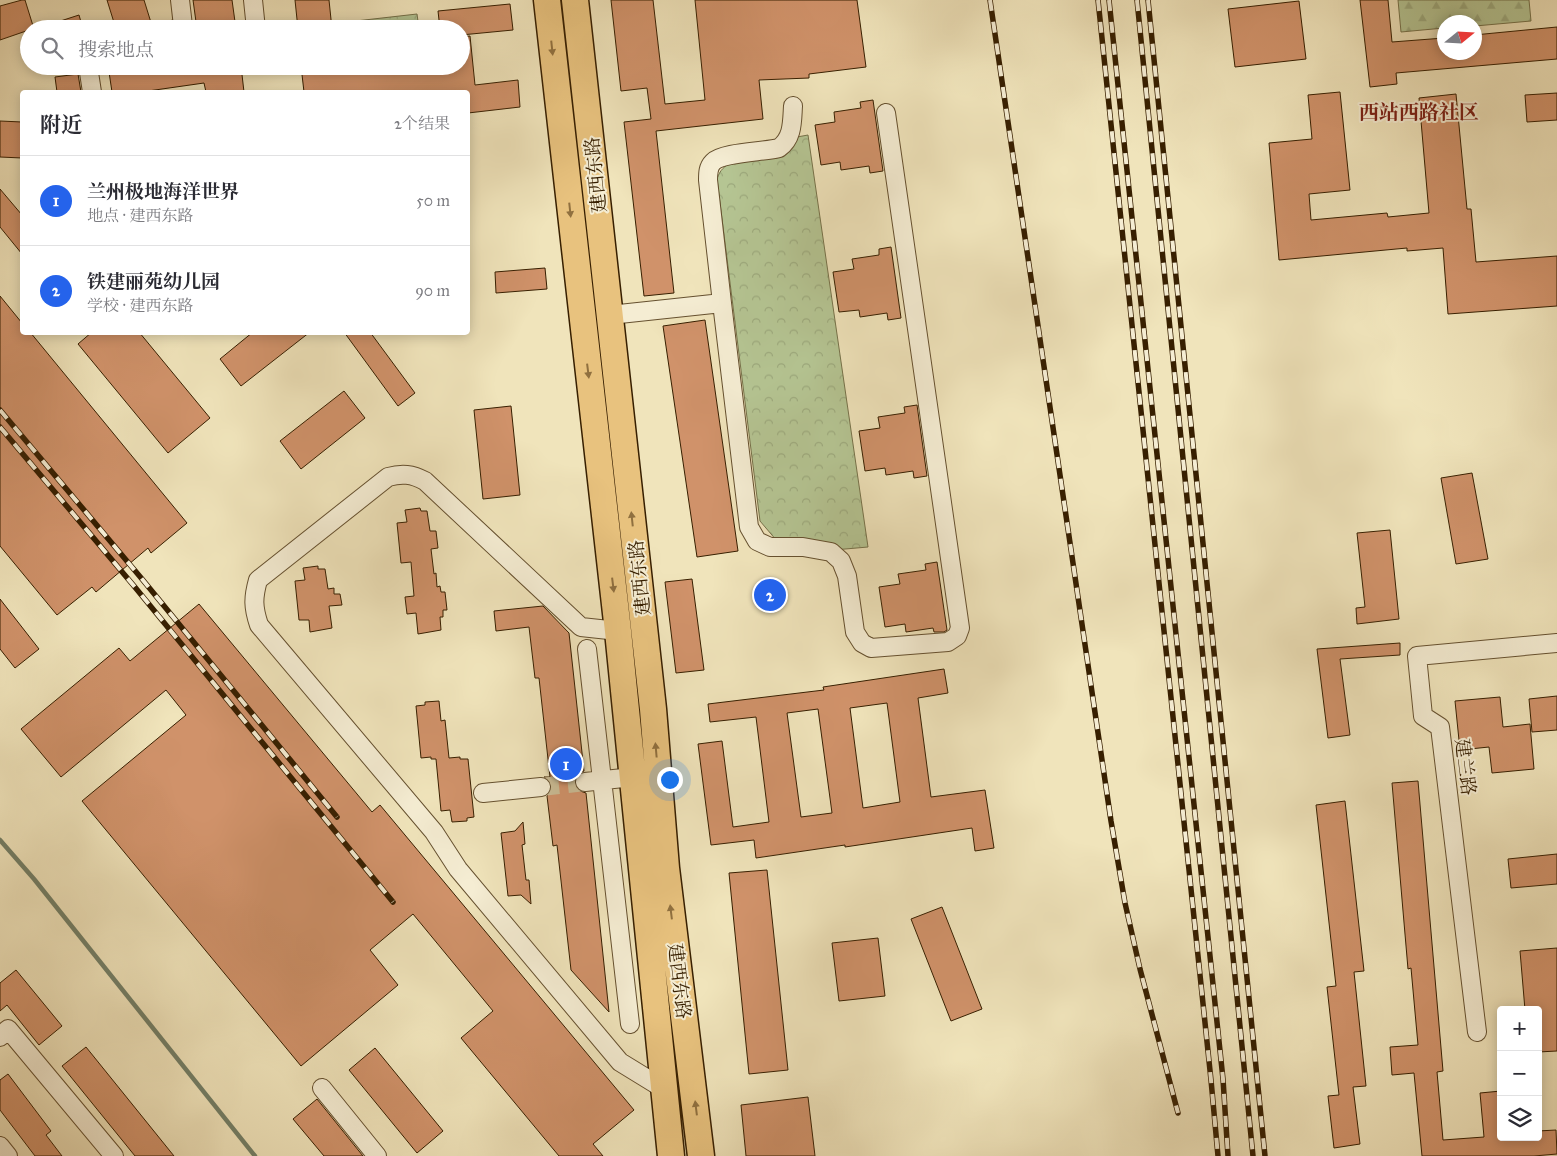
<!DOCTYPE html>
<html lang="zh">
<head>
<meta charset="utf-8">
<style>
	:root { --surface:#fff; --page:#f7f7f7; --text:#2b2b33; --muted:#7c7c81; --line:#e1e1e2; --accent:#2563eb }
	body { margin:0; font-family:"IM FELL Great Primer","Noto Serif SC",serif; background:var(--page); color:var(--text) }
	.controls { position:absolute; right:15px; bottom:15px; display:grid; overflow:hidden; border-radius:5px; box-shadow:0 2px 12px #0003 }
	.controls button { width:45px; height:45px; display:grid; place-items:center; padding:0; border:0; border-bottom:1px solid var(--line); background:var(--surface); color:var(--text); font:25px sans-serif }
	.compass { position:absolute; left:1437px; top:15px; width:45px; height:45px; border-radius:50%; background:var(--surface); box-shadow:0 2px 12px #0003; rotate:72deg }
	.you { position:absolute; left:669px; top:779px; width:18px; height:18px; margin:-12px; border:4px solid #fff; border-radius:50%; background:#1a73e8; box-shadow:0 0 0 8px #1a73e833 }
	.badge { display:grid; place-items:center; width:32px; height:32px; border-radius:50%; background:var(--accent); color:#fff; font-size:16px; font-weight:700 }
	.pin { position:absolute; translate:-50% -50%; border:2px solid #fff; box-shadow:0 1px 5px #0006 }
	.list { margin:0; padding:0; list-style:none }
	h2 { display:flex; justify-content:space-between; align-items:center; height:65px; margin:0; padding:0 20px; font-size:21px }
	h2 small { font-size:16px; font-weight:400; color:var(--muted) }
	.list li { display:grid; grid-template-columns:32px 1fr auto; gap:15px; align-items:center; box-sizing:border-box; height:90px; padding:0 20px; border-top:1px solid var(--line) }
	.list b { display:block; font-size:19px; white-space:nowrap }
	.list p { margin:0; font-size:16px; white-space:nowrap; color:var(--muted) }
	.list em { font-size:16px; font-style:normal; color:var(--muted) }
	.icon { flex:none; width:28px; height:28px; fill:none; stroke:currentColor; stroke-width:2; stroke-linecap:round; stroke-linejoin:round }
	.map { position:relative; flex:none; width:1557px; height:1156px; overflow:hidden }
	.search { position:absolute; background:var(--surface); box-shadow:0 2px 12px #0003; left:20px; top:20px; width:450px; height:55px; display:flex; align-items:center; gap:12px; box-sizing:border-box; padding:0 18px; border-radius:28px; color:var(--muted); font-size:19px }
	.panel { position:absolute; background:var(--surface); box-shadow:0 2px 12px #0003; left:20px; top:90px; width:450px; height:245px; border-radius:5px }
	.map>svg:first-child { display:block }
	.forest { fill:url(#forest-firs); stroke:#76724a }
	.park { fill:url(#park-crowns); stroke:#76724a }
	.lines { fill:none; stroke-linecap:round; stroke-linejoin:round }
	.stream { stroke:#737f67; stroke-width:4.5 }
	.building { fill:#d0926a; stroke:#371f00; fill-rule:evenodd }
	.minor-tunnel { stroke:#cbbd96; stroke-width:18; stroke-dasharray:18 9; stroke-linecap:butt }
	.minor-casing { stroke:#65502f; stroke-width:20 }
	.highway-casing { stroke:#371f00; stroke-width:29 }
	.minor { stroke:#f5edd3; stroke-width:18 }
	.highway { stroke:#e8c27e; stroke-width:26 }
	.rail-casing { stroke:#371f00; stroke-width:5.5 }
	.rail { stroke:#f5edd3; stroke-width:4; stroke-dasharray:11; stroke-linecap:butt }
	.oneway { fill:#90703f }
	.labels { text-anchor:middle; stroke-width:4; stroke-linejoin:round; paint-order:stroke }
	.street-label { font-size:19px; fill:#371f00; stroke:#f5edd3 }
	.neighbourhood-label { font-size:20px; font-weight:bold; fill:#7a1f14; stroke:#f5edd3 }
</style>
</head>
<body>
<div class="map">
<svg width="1557" height="1156" viewBox="0 0 1557 1156">
	<defs>
		<pattern id="forest-firs" width="22" height="20" patternUnits="userSpaceOnUse" patternTransform="scale(1.25)"><rect width="22" height="20" fill="#b5c593"/><path d="M5 1l3.5 6h-7zM16 11l3.5 6h-7z" fill="#9ca97d"/></pattern>
		<pattern id="park-crowns" width="20" height="18" patternUnits="userSpaceOnUse" patternTransform="scale(1.25)"><rect width="20" height="18" fill="#b5c593"/><path d="M2 6a3 3 0 1 1 6 0M12 15a3 3 0 1 1 6 0" fill="none" stroke="#9ca97d"/></pattern>
	</defs>
	<rect width="100%" height="100%" fill="#f0e4bb"/>
	<filter id="stains"><feTurbulence type="fractalNoise" baseFrequency=".004" numOctaves="4"/><feColorMatrix values="0 0 0 0 .2 0 0 0 0 .09 0 0 0 0 .02 0 0 0 .5 -.17"/></filter>
	<radialGradient id="worn" r=".72"><stop offset=".6" stop-color="#630" stop-opacity="0"/><stop offset="1" stop-color="#630" stop-opacity=".3"/></radialGradient>
	<path class="forest" d="M1398,0h131l2,21 -56,5 -1,-4h-30v6l-43,4z"/>
	<path class="park" d="M417,14l2,15h-71l-1,-7z
		M808,135l60,412 -80,7 -28,-33 -43,-342c3,-9 7,-13 16,-17l44,-4 9,-5 11,-16z"/>
	<g class="lines">
		<path class="stream" d="M0,840l34,39 221,277"/>
	</g>
	<path class="building" d="M22,0h3l9,29h-5v1l-29,10v-34z
		M107,0h37l9,29h-37z
		M193,0h39l4,29h-39z
		M295,0h34l3,29h-34z
		M611,0h42l12,104 40,-4 -10,-100h162l9,67 -57,7v4l-50,2 4,39 -107,12 18,162 -30,3 -20,-174 27,-3 -4,-31 -26,3z
		M1360,0h28l4,42 52,-4v14h30v-17l83,-8v32l-161,14 1,11 -27,3z
		M1299,1l7,58 -71,8 -7,-58z
		M510,4l3,26 -52,5v-6h-21l-2,-18z
		M79,15l4,14h-38v-3z
		M470,36l5,49 43,-5 2,27 -52,6v-21h-164l-3,-26h160v-29z
		M125,66h116l3,26h-38l-2,-9 -56,8v1h-36l-3,-20z
		M78,74l3,18h-24l-2,-15z
		M1340,92l10,98 -41,4 2,26 76,-7 1,4 41,-4 -10,-115 37,-4 11,115h4l5,53 81,-6v50l-109,8 -5,-66 -36,3v-3l-128,12 -10,-117 43,-4 -4,-44z
		M1557,93v27l-30,2 -2,-27z
		M873,100l10,71 -13,2 -1,-7 -28,4 -1,-8 -19,3 -6,-40 20,-3 -1,-10 27,-4 -1,-6z
		M0,121l22,1v36l-22,-1z
		M0,189l22,26v39l-22,-27z
		M891,247l10,71 -13,2 -1,-7 -27,4 -1,-7 -20,2 -6,-40 21,-3 -2,-10 27,-4v-6z
		M545,268l2,21 -51,4 -1,-21z
		M0,296l22,27v9h8l157,191 -36,30 -3,-5 -52,44 -4,-5 -35,28 -57,-69z
		M705,320l33,231 -41,6 -34,-231z
		M92,332h47l71,86 -42,35 -90,-109z
		M253,332h57l-69,54 -21,-27z
		M344,332h26l45,61 -17,13z
		M344,391l21,27 -64,51 -21,-28z
		M917,405l10,71 -13,2 -1,-7 -27,4 -1,-7 -20,3 -6,-40 21,-3 -2,-11 27,-4 -1,-6z
		M511,406l9,89 -37,4 -9,-89z
		M1472,473l16,86 -32,5 -15,-86z
		M420,508l1,3h6l3,20h6l2,17 -7,1 3,25 2,-1 1,14 3,-1 1,6h4l2,18h-4v7h-3l1,13 -23,4 -2,-21 -9,1 -2,-17 9,-1 -2,-22 -1,-12 -10,1 -4,-40 10,-1 -2,-12z
		M1390,530l9,89 -42,5 -1,-16 9,-1 -8,-74z
		M937,562l10,68 -3,2h-10l-1,-4 -27,4 -1,-8 -20,3 -6,-40 21,-3 -2,-10 28,-4 -1,-6z
		M318,566v3h7l3,20 6,-1v6h6l2,11 -13,1 3,22 -22,4 -1,-12h-10l-4,-39 10,-1 -2,-12z
		M692,579l12,91 -28,3 -11,-91z
		M0,599l39,50 -24,19 -15,-19z
		M199,604l173,208 8,-7 254,305 -41,34 10,12h-44l-98,-118 32,-27 -80,-97 -43,36 28,35 -97,81 -219,-265 104,-86 -20,-25 -105,87 -40,-48 98,-81 11,13z
		M543,606l26,27 15,138 -5,2 -3,4 -1,7 1,4 4,3 6,2 23,219 -38,-42 -14,-125 -4,1 -6,-50 4,-5v-6l-2,-5 -5,-3h6l-11,-99h-4l-6,-51 -33,4 -2,-20z
		M1400,643v12l-60,4 10,76 -22,3 -11,-89z
		M944,669l4,24 -30,5 13,99 54,-7 9,58 -19,3 -3,-23 -127,19v-2l-89,13 -2,-18 -43,5 -13,-101 24,-3 11,86 36,-5 -13,-105 -46,5 -2,-18 116,-14 -1,-3zM887,703l13,99 -37,6 -13,-100zM818,709l14,104 -31,4 -14,-104z
		M1557,696v34l-25,2 -3,-33z
		M1500,697l3,30 27,-3 4,45 -42,4 -3,-26 -29,3 -5,-49z
		M439,701l2,20 4,-1 4,38 11,-1v2h8l6,58 -7,1v3l-15,1 -2,-12 -9,1 -5,-52h-5v-2l-10,1 -5,-52 9,-1v-3z
		M1418,781l25,290 -6,1 6,68 41,-3 -4,-44 21,-2v46h37v-6l18,-1 1,24 -23,2h-112l-8,-83 -22,2 -2,-28 28,-2 -7,-77 -3,1 -16,-186z
		M1345,801l19,170 -10,1 12,114 -13,1 7,57 -26,4 -6,-52 11,-1 -12,-108 9,-1 -20,-181z
		M523,822l2,22 -3,1 4,35h3l2,24 -10,-9 -13,1 -7,-63 14,-2z
		M1557,854v30l-46,4 -3,-29z
		M767,870l21,200 -39,4 -20,-201z
		M942,907l40,102 -31,12 -40,-102z
		M878,938l7,58 -46,5 -7,-58z
		M1557,948v103l-19,1v-42h-13l-5,-59z
		M16,970l46,56 -23,19 -32,-40 -7,6v-28z
		M86,1047l88,109h-39l-73,-90z
		M375,1048l68,83 -26,22 -68,-83z
		M8,1074l43,57 -5,4 16,21h-27l-35,-46v-30z
		M808,1097l7,59h-69l-5,-51z
		M317,1099l46,57h-39l-31,-37z"/>
	<g class="lines">
		<path class="minor-tunnel" d="M541,787l44,-5"/>
		<defs>
			<path id="minor" d="M253,0l3,29
				M175,29l8,-3 -3,-26
				M88,66l4,26
				M722,303l27,224 8,14 13,6h33l28,5 10,9 6,15 8,56 7,11 9,5 77,-6 9,-6 3,-8 -74,-515
				M610,315l112,-12 -14,-123c0,-7 0,-13 5,-18 10,-10 51,-10 66,-14 14,-10 13,-26 14,-42
				M618,631l-37,-4 -156,-146c-13,-7 -23,-8 -37,-4l-130,103c-5,18 -5,27 1,45l175,207 24,37 162,193 44,27
				M587,649l43,375
				M585,782l48,-5
				M483,793l58,-6
				M1477,1032l-37,-305 -17,-11 -6,-60 140,-13
				M0,1037l8,-8 106,127
				M322,1088l55,68
				M0,1146l8,10"/>
			<path id="highway" d="M547,0l71,631 53,525
				M575,0l78,709 13,159 35,288"/>
		</defs>
		<use href="#minor" class="minor-casing"/>
		<use href="#highway" class="highway-casing"/>
		<use href="#minor" class="minor"/>
		<use href="#highway" class="highway"/>
		<defs>
			<path id="rail" d="M990,0l121,821 14,82 15,66 38,144
				M1098,0l113,1080 7,76
				M1109,0l114,1079 5,77
				M1137,0l116,1156
				M1148,0l117,1156
				M0,410l142,169 195,238
				M0,427l134,159 259,316"/>
		</defs>
		<use href="#rail" class="rail-casing"/>
		<use href="#rail" class="rail"/>
	</g>
	<defs><path id="oneway-solid" d="M-6-.8H1V-3.2L6.5 0L1 3.2V.8H-6Z" transform="scale(1.25)"/></defs>
	<g class="oneway">
		<use href="#oneway-solid" transform="translate(552 48) rotate(84)"/>
		<use href="#oneway-solid" transform="translate(570 210) rotate(84)"/>
		<use href="#oneway-solid" transform="translate(588 371) rotate(83)"/>
		<use href="#oneway-solid" transform="translate(632 519) rotate(-96)"/>
		<use href="#oneway-solid" transform="translate(613 585) rotate(83)"/>
		<use href="#oneway-solid" transform="translate(656 750) rotate(-95)"/>
		<use href="#oneway-solid" transform="translate(671 912) rotate(-97)"/>
		<use href="#oneway-solid" transform="translate(696 1108) rotate(-97)"/>
	</g>
	<g class="labels">
		<g class="street-label">
			<text transform="translate(595 175) rotate(-96)" y="7">建西东路</text>
			<text transform="translate(639 578) rotate(-96)" y="7">建西东路</text>
			<text transform="translate(1466 767) rotate(83)" y="7">建兰路</text>
			<text transform="translate(680 981) rotate(83)" y="7">建西东路</text>
		</g>
		<g class="neighbourhood-label">
			<text x="1419" y="119">西站西路社区</text>
		</g>
	</g>
	<rect width="100%" height="100%" filter="url(#stains)"/>
	<rect width="100%" height="100%" fill="url(#worn)"/>
</svg>
<div class="controls">
<button>+</button>
<button>−</button>
<button><svg class="icon" aria-label="layers" viewBox="0 0 24 24"><path d="M12 4l9 5-9 5-9-5zM3 14l9 5 9-5"/></svg></button>
</div>
<svg class="compass" viewBox="-18 -18 36 36"><path d="M0-13l5 13h-10z" fill="#e53935"/><path d="M0 13l5-13h-10z" fill="#7c7c81"/></svg>
<div class="you"></div>
<div class="pin badge" style="left:566px;top:764px">1</div>
<div class="pin badge" style="left:770px;top:595px">2</div>
<div class="search"><svg class="icon" aria-label="search" viewBox="0 0 24 24"><circle cx="10" cy="10" r="6"/><path d="M15 15l6 6"/></svg>搜索地点</div>
<section class="panel">
<h2>附近<small>2个结果</small></h2>
<ul class="list">
<li><span class="badge">1</span><div><b>兰州极地海洋世界</b><p>地点 · 建西东路</p></div><em>50 m</em></li>
<li><span class="badge">2</span><div><b>铁建丽苑幼儿园</b><p>学校 · 建西东路</p></div><em>90 m</em></li>
</ul>
</section>
</div>
</body>
</html>
